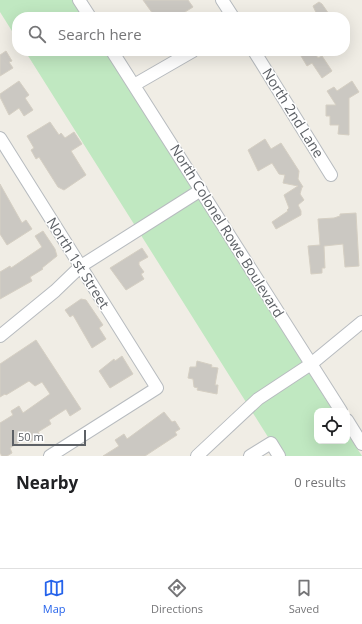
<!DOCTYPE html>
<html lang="en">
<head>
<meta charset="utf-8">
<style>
	:root { --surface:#fff; --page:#f2f2f2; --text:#202124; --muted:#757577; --line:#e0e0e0; --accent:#2563eb }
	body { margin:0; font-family:"Open Sans",sans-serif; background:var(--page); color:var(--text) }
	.controls { position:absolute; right:12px; bottom:12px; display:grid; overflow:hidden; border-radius:8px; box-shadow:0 4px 16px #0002 }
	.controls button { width:36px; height:36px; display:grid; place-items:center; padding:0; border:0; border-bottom:1px solid var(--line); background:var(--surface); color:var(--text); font:20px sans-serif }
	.scale { position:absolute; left:12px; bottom:10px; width:74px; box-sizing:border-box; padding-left:4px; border:2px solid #5d6166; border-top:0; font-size:11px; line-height:14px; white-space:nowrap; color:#5d6166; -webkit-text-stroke:3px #fff; paint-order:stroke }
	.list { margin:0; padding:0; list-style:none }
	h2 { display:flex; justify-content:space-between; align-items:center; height:52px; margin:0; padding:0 16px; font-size:17px }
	h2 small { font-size:13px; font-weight:400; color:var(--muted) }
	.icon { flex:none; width:22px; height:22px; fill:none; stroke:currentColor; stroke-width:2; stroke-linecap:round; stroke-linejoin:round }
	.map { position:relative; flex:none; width:362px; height:456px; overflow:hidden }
	.search { position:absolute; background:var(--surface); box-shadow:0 4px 16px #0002; left:12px; right:12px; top:12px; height:44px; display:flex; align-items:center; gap:10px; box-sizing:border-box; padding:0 14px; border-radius:16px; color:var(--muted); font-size:15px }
	.sheet { height:112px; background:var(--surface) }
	nav { display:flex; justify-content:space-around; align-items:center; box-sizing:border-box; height:56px; border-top:1px solid var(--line); background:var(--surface); font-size:11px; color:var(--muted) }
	nav a { display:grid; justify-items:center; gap:2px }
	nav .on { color:var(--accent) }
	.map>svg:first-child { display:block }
	.green { fill:#c0e8c1 }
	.building { fill:#cbc8c2; stroke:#d5cfc3 }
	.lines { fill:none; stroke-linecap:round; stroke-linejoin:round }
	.minor-casing { stroke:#b7bbbf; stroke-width:14 }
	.minor { stroke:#fff; stroke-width:12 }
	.labels { text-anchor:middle; stroke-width:3; stroke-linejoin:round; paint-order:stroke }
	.street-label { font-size:14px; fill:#5d6166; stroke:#fff }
</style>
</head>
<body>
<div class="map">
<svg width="362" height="456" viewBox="0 0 362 456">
	<rect width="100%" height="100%" fill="#f0ede5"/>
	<path class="green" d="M0,0h75l11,17h-69v22l-17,-27z
		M25,51h82l226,360h-16v30h30v-8l15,23h-82z"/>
	<path class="building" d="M143,0h45l5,7 -16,10h-20l-2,-4 -2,1z
		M319,2l3,2 9,13h-13l-5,-11z
		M6,51l6,10 -3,1 4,6 -13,8v-21z
		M298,51h15l5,7 4,-2 10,15 -10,7 -10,-15 -5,3z
		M19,81l10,14 -4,3 8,12 -9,6 -5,-8 -10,7 -9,-18v-3z
		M352,81l7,11 -10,6v37l-11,-1 1,-9h-9v-9h-4v-11h10l-9,-14 7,-4 3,4z
		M50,122l9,13 2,-2 4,5 9,-6 8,12 -11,7 15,24 -22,15 -6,-3 -19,-30 -3,2 -5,-9 3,-2 -7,-12z
		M265,139l6,10 10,-6 18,28 -1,8 5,8h-1l-2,7 4,6 -6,5 3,6v4l-25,14 -4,-7 16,-11 -1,-1 2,-2 -5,-13 14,-9 -15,-3 2,-8 -6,-1 -7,-11 -14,8 -10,-21z
		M0,184l22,39 4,-3 6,9 -25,16 -7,-11z
		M356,213l3,53 -14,1 -2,-23 -19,2 1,22h-3v5l-11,1 -3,-28 12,-1 -2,-26 16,-1 6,-2v-2z
		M43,231l12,18 2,7 -15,12 1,1 -13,8 2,4 -32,18v-27l10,-6 1,2 31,-21 -7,-11z
		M142,248l6,9 -9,5v3l5,7 -3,2 3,5 -18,11 -16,-22z
		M81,299l5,1 17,25 -4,3 7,11 -14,9 -19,-33 -3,2 -5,-7z
		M36,340l45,69 -11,7 -4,-7 -17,11 2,4 -13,8 2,3 -10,7 -3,-5 -17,11 2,5 -5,3h-5l-2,-3v-30l13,-8 -2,-4 8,-5 4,7 27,-19 -8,-12 -7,4 -6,-5 -23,14 -1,-1 -5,3v-33z
		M122,356l11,18 -23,14 -11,-17 15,-12 1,2z
		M197,361l15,4 -1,2 7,1 -3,17h3l-1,9 -20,-4 1,-2 -4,-1 -1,-8 -5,-1 2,-11h6z
		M164,412l8,10 3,-1 5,8 -5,3 2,3 -32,21h-42l16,-10 -4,-6 9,-6 3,5z"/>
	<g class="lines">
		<defs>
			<path id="minor" d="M79,0l11,17
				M222,0l11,17
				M112,51l229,360
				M254,51l77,124
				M134,85l59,-34
				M0,138l157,250 -107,68
				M0,336l55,-45 26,-25 120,-76
				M347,420l15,24
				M197,456l61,-57 53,-35 51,-42
				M250,456l21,-13 8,13"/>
		</defs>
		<use href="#minor" class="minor-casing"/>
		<use href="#minor" class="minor"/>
	</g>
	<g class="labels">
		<g class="street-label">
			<text transform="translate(293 113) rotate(58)" y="5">North 2nd Lane</text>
			<text transform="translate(227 231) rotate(58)" y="5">North Colonel Rowe Boulevard</text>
			<text transform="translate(78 263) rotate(58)" y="5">North 1st Street</text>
		</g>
	</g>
</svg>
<div class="controls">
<button><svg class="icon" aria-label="locate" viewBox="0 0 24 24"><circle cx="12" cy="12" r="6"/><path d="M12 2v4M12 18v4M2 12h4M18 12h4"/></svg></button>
</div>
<div class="scale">50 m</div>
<div class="search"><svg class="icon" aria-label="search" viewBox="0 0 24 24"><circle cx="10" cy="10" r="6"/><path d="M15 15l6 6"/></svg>Search here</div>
</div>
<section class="sheet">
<h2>Nearby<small>0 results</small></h2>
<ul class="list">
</ul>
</section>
<nav>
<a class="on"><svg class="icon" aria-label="map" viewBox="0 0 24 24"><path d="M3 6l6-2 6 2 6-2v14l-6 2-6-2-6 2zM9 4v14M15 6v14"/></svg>Map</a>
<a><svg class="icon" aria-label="directions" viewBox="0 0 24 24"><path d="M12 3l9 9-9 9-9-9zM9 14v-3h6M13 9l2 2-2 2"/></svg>Directions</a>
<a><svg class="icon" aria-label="saved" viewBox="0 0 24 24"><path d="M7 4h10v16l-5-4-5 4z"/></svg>Saved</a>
</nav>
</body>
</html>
